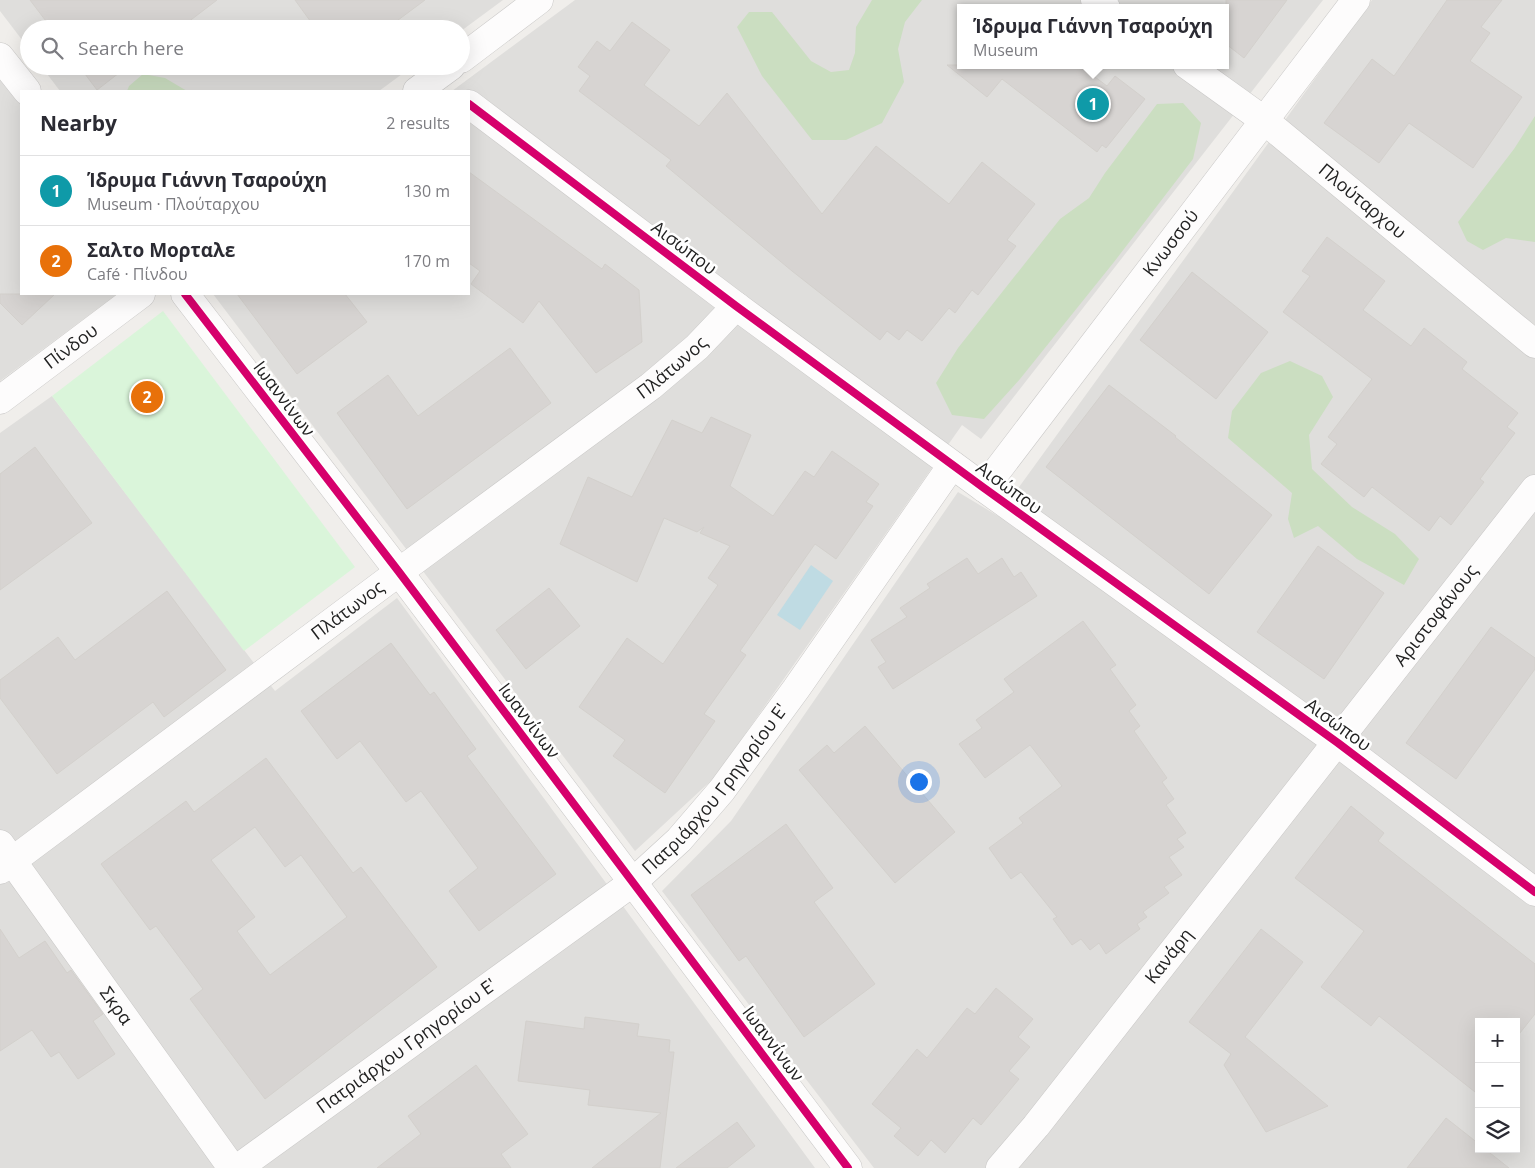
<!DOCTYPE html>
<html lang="en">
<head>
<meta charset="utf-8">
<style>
	:root { --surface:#fff; --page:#f7f7f7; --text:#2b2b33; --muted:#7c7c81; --line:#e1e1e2; --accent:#1a73e8 }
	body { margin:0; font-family:"Open Sans",sans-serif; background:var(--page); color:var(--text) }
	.controls { position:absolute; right:15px; bottom:15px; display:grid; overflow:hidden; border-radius:0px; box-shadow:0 5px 20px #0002 }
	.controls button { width:45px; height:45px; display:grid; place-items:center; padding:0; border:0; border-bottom:1px solid var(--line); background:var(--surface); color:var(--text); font:25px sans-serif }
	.you { position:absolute; left:918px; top:781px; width:18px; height:18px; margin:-12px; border:4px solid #fff; border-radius:50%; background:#1a73e8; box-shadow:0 0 0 8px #1a73e833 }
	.badge { display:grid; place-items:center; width:32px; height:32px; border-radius:50%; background:var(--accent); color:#fff; font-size:16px; font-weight:700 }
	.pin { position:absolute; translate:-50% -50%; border:2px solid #fff; box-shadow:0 1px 5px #0006 }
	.popup { position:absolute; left:957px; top:4px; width:272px; height:65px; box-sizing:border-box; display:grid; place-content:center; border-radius:0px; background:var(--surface); filter:drop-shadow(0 1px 4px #0005); font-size:16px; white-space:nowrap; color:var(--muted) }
	.popup b { font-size:19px; color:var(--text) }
	.popup::after { content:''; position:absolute; left:50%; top:100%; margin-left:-10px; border:10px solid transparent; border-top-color:var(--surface) }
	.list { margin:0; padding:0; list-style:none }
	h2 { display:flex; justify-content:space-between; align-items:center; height:65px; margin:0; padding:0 20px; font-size:21px }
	h2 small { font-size:16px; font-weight:400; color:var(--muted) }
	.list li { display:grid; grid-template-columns:32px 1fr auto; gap:15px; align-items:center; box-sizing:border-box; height:70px; padding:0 20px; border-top:1px solid var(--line) }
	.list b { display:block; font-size:19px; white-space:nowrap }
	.list p { margin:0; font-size:16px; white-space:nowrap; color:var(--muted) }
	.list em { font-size:16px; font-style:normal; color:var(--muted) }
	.icon { flex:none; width:28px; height:28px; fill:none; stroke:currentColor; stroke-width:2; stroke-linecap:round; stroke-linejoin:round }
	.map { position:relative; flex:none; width:1535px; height:1168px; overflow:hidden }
	.search { position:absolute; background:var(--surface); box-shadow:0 5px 20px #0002; left:20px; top:20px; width:450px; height:55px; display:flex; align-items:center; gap:12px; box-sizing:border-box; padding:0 18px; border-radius:28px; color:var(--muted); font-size:19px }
	.panel { position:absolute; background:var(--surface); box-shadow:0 5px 20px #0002; left:20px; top:90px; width:450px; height:205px; border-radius:0px }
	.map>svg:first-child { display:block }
	.residential { fill:#dfdedc; fill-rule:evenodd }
	.forest { fill:#cbdec1 }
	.park { fill:#daf5da }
	.water { fill:#bfdbe3 }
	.building { fill:#d7d4d2; stroke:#d3d0cc; fill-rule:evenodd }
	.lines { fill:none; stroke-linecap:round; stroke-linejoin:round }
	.minor-casing { stroke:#c9c8c7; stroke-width:29 }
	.minor { stroke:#fdfcfc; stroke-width:28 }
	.cycleway-casing { stroke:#fff; stroke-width:11 }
	.cycleway { stroke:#d6006c; stroke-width:8 }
	.labels { text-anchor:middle; stroke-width:5; stroke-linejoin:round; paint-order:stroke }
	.street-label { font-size:18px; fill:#222; stroke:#fff }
</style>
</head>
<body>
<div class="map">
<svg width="1535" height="1168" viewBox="0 0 1535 1168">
	<rect width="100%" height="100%" fill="#f0eeeb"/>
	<path class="residential" d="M0,0h503l-42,31v-2h-432v20l-29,-38z
		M575,0h748l-342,439 -19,-14 -247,352 -80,74 -422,-557h256v-203h-17zM960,8h266v57h-266z
		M1372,0h163v1168h-661l-212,-277 69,-70 227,-329 40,24zM1479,1022h37v127h-37z
		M41,66h372l-34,25h-319z
		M0,75l21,28v191h96l-117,87z
		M52,396l223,295 122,-93 418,570h-815v-735z"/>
	<path class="forest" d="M872,0h50l-17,22 -7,27 6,33 -22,41 -36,17h-34l-50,-64 -25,-49 12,-15h23l39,49 20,11 18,-2 6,-17 1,-26z
		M143,74l22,4 22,13h-60l2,-5z
		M1183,103l18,20 -8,36 -79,103 -94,117 -36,40 -32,-4 -16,-32 22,-35 102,-129 29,-21 16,-25 52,-69z
		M1535,116v126l-29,-4 -23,12 -16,-9 -9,-19 56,-73z
		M1290,361l32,15 11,21 -24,38 3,34 40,38 43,27 24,25 -15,26 -47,-26 -39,-33 -24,12 -6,-19 4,-26 -64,-55 4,-27 29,-38z"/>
	<path class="park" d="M163,311l192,256 -111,84 -192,-255z"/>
	<path class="water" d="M811,565l22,16 -33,49 -23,-15z"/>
	<path class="building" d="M30,0h187l-38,29h-127z
		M295,0h130l-39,29h-70z
		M1226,0h61l-43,58 -18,-14z
		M1447,0h55l-21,27 9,6 -20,28 52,36 -49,71 -64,-45 -30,40 -55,-40 48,-64 22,17z
		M632,22l38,28 -26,35 55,41 28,-33 95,121 54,-68 73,58 33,-42 53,42 -28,36 9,6 -38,49 -6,-5 -17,23 -6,-5 -27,33 -15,-11 -8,10 -12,-9 -7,9 -88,-69 -126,-105 5,-6 -92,-69 11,-15 -12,-9 19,-26 13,10z
		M947,65h132l28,21 8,-10 30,23 -39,49 -4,-3 -5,7 -95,-73 -15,18z
		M79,66h49l-31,24z
		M469,172l133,97 3,-5 34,26 3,52 -46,31 -57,-72 -16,22 -52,-39 9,-13 -11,-8z
		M1327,237l58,44 -22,29 48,36 13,-18 43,34 -5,7 56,44 -11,14 8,6 -35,46 4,3 -33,43 -11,-9 -11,15 -57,-44 -8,10 -43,-33 16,-20 -9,-7 44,-58 -89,-67 27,-36 -8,-5z
		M1192,272l76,60 -52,67 -76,-59z
		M0,294h55l-33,31 -22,-22z
		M237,294h108l22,28 -70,52z
		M510,348l41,55 -144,106 -70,-96 51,-38 30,41z
		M1109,385l67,51 -1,1 97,78 -63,79 -163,-127z
		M711,417l40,18 -21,51 43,30 32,-45 9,6 18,-26 47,33 -13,18 7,4 -37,53 -21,-15 -75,107 6,4 -42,59 11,7 -50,72 -52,-37 12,-16 -46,-33 48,-69 36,26 55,-79 -10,-7 22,-32 -30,-13 4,-6 -7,5 -33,-14 -27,64 -77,-38 28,-67 44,20 40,-77 30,13z
		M35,447l57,76 -92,67v-116z
		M1318,546l66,47 -60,86 -67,-47z
		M967,558l11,16 24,-16 12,19 7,-5 16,24 -144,93 -15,-22 8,-5 -15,-22 36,-23 -7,-9 30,-20 -3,-4z
		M549,588l31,38 -54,43 -30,-39z
		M167,591l59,79 -62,47 -11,-15 -96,72 -57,-76v-18l58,-43 17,23z
		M1083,621l33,44 -6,4 26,36 -7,6 11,15 -6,5 33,47 -5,4 12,17 -8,6 20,28 -9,6 7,8 -15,10 13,18 -18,12 5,6 -26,19 4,5 -10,7 3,5 -34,25 -7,-11 -9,7 -9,-11 -9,6 -19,-26 4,-2 -36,-45 -10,7 -22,-31 34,-25 -4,-5 43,-32 -32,-41 -45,33 -26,-34 23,-16 -6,-8 38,-28 -10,-13z
		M1491,627l44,31v11l-79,110 -50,-36z
		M391,643l39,52 4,-3 42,57 -9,7 89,118 -77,57 -30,-40 29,-23 -57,-77 -15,11 -46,-61 -23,18 -36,-48z
		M865,726l90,106 -60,51 -96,-113 28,-25 7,8z
		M266,758l87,115 8,-6 76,100 -172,132 -75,-100 13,-10 -47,-63 -6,4 -49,-66 85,-63 8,11zM255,827l30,40 16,-12 46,62 -77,58 -33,-44 18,-14 -44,-57z
		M1351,806l33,27 -6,8 157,123v50l-19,24v-16h-37v64l-4,6 -96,-76 -8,10 -50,-39 43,-56 -69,-53z
		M786,824l47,64 -19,14 61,82 -71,53 -58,-81 -7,5 -48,-66z
		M0,929l19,29 26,-17 22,32 4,-3 32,44 -10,7 22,33 -37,25 -19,-27 -8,5 -19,-27 -32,21z
		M1261,929l42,33 -58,75 83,69 -62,26 -42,-67 7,-11 -42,-32z
		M996,988l37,31 -15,18 12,10 -21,24 10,8 -38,46 -8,-7 -28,35 -14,-13 -13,16 -24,-20 7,-8 -29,-24 45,-55 10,9 40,-50 8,6z
		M585,1017l54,7 -2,12 33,4 -1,12h5l-14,116h-68l69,-55 -73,-8 2,-15 -72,-9 8,-60 58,8z
		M476,1065l52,69 -27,20 10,14h-134l44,-34 -13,-18z
		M1446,1118l33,26v5h6l24,19h-102z
		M737,1122l18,24 -28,22h-51z"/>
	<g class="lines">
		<defs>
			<g id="minor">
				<path d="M1095,0l11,8"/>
				<path d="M0,57l27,34"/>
				<path d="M461,59l78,-59"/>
				<path id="s1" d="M1187,65l78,56 270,223"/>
				<path d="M417,91l34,-25"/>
				<path d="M469,104l267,202 248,182 354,255 197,149"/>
				<path d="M185,294l214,278 449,596"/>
				<path id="s2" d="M0,400l141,-106"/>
				<path id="s3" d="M984,488l372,-488"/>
				<path id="s4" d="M0,844l232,324"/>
				<path id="s5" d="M0,870l399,-298 252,-186 46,-39 39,-41"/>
				<path id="s6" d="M238,1168l394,-285 47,-43 43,-50 74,-101 156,-224"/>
				<path id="s7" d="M1000,1168l36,-42 499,-637"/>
			</g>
		</defs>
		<use href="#minor" class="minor-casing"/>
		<use href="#minor" class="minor"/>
		<defs>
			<path id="cycleway" d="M469,104l267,202 248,182 354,255 197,149
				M185,294l214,278 449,596"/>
		</defs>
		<use href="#cycleway" class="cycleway-casing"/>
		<use href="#cycleway" class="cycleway"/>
	</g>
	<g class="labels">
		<g class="street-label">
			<text dy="6" stroke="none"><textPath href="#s1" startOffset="222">Πλούταρχου</textPath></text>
			<text dy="6" stroke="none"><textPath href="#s3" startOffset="308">Κνωσσού</textPath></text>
			<text transform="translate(684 248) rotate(37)" y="6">Αισώπου</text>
			<text dy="6" stroke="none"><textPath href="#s2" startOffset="89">Πίνδου</textPath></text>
			<text dy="6" stroke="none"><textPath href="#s5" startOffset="839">Πλάτωνος</textPath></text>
			<text transform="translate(284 399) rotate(53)" y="6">Ιωαννίνων</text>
			<text transform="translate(1009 488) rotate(36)" y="6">Αισώπου</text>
			<text dy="6" stroke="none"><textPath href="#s5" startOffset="434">Πλάτωνος</textPath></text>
			<text dy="6" stroke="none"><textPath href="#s7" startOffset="704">Αριστοφάνους</textPath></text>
			<text transform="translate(529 721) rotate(53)" y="6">Ιωαννίνων</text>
			<text transform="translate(1338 725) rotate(36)" y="6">Αισώπου</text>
			<text dy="6" stroke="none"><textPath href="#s6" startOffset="612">Πατριάρχου Γρηγορίου Ε'</textPath></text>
			<text dy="6" stroke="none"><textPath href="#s7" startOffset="271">Κανάρη</textPath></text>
			<text dy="6" stroke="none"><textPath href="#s4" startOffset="199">Σκρα</textPath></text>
			<text transform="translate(773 1044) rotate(53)" y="6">Ιωαννίνων</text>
			<text dy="6" stroke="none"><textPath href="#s6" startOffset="208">Πατριάρχου Γρηγορίου Ε'</textPath></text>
		</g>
	</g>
</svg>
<div class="controls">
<button>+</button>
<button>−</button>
<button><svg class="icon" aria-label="layers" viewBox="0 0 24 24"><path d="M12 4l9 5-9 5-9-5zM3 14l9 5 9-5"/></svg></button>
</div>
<div class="you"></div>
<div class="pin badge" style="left:1093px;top:104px;background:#0f9aa8">1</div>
<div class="popup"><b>Ίδρυμα Γιάννη Τσαρούχη</b>Museum</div>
<div class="pin badge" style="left:147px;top:397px;background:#e8710a">2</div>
<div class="search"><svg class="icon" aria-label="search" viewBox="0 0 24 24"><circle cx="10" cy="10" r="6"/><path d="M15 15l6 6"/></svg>Search here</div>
<section class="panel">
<h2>Nearby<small>2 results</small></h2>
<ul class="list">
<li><span class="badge" style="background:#0f9aa8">1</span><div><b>Ίδρυμα Γιάννη Τσαρούχη</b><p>Museum · Πλούταρχου</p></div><em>130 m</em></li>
<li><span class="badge" style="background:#e8710a">2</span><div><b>Σαλτο Μορταλε</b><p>Café · Πίνδου</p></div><em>170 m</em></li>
</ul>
</section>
</div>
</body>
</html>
